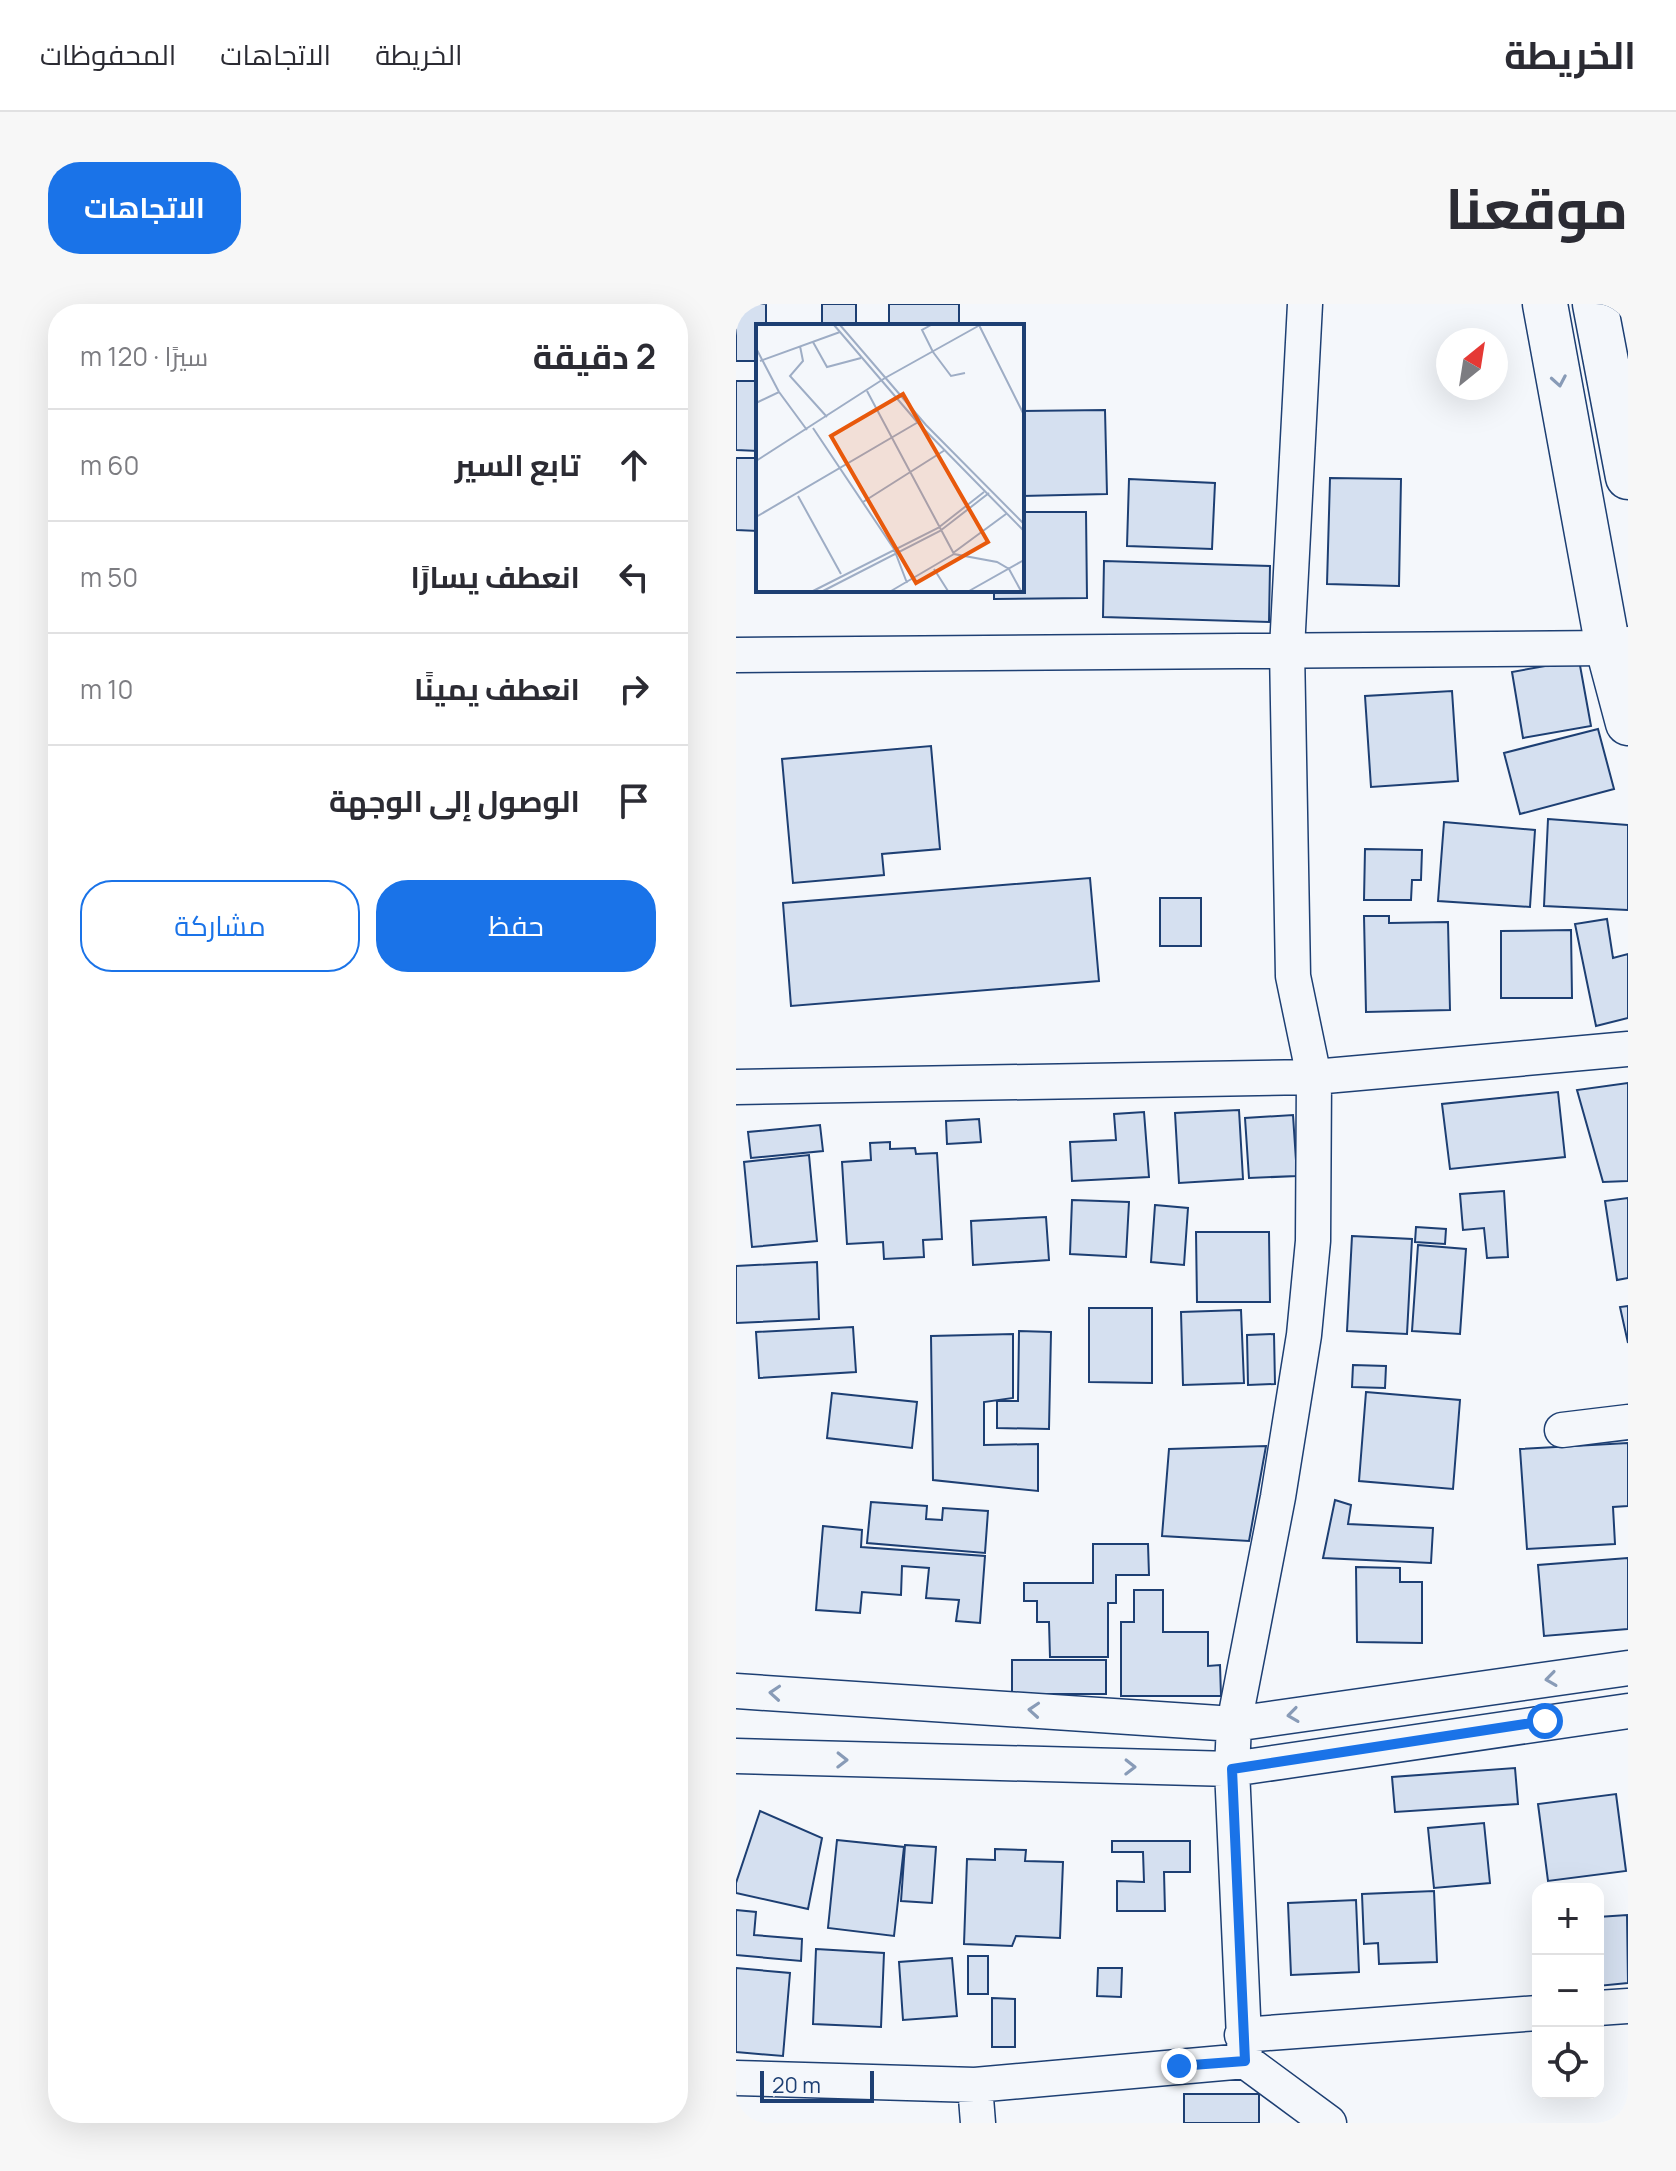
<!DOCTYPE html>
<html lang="ar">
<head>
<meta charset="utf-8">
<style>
	:root { --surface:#fff; --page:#f7f7f7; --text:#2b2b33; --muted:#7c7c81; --line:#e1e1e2; --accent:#1a73e8 }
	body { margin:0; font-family:Manrope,Cairo,sans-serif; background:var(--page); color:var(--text); direction:rtl }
	.controls { position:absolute; right:24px; bottom:24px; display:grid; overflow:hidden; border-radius:16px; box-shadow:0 8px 32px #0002 }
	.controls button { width:72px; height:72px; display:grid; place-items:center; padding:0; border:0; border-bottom:2px solid var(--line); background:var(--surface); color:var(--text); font:40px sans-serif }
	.compass { position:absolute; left:700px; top:24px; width:72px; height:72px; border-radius:50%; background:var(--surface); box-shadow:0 8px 32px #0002; rotate:30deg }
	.scale { position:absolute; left:24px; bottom:20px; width:114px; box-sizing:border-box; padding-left:8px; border:4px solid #1d3f73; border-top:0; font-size:22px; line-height:28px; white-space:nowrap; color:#1d3f73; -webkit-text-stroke:6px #f4f7fb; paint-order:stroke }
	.stop { position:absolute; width:24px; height:24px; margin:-18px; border:6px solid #1a73e8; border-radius:50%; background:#fff }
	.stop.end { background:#1a73e8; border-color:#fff; box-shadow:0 2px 8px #0008 }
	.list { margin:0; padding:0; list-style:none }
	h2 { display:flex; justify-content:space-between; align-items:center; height:104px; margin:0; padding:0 32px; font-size:34px }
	h2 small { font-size:26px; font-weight:400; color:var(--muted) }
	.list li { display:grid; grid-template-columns:52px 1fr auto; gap:24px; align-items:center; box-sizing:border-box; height:112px; padding:0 32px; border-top:2px solid var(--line) }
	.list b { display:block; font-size:30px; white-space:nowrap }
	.list em { font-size:26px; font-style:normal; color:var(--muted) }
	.actions { display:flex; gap:16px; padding:24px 32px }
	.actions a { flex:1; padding:18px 0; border:2px solid var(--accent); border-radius:32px; text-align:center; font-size:28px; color:var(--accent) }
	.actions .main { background:var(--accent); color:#fff }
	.icon { flex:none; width:44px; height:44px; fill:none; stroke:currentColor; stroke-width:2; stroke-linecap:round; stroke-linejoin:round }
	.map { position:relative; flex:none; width:892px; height:1819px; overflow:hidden; direction:ltr; border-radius:32px }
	header { display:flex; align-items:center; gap:48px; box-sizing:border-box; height:112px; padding:0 40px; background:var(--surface); border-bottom:2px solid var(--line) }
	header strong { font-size:38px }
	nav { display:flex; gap:44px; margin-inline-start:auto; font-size:28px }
	.intro { display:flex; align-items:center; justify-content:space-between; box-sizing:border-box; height:192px; padding:0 48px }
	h1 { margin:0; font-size:56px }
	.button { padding:20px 36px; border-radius:32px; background:var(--accent); color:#fff; font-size:28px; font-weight:700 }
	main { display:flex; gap:48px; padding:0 48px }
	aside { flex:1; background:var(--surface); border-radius:32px; box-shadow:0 8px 32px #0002 }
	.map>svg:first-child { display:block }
	.building { fill:#d5e0f0; stroke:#1d3f73; stroke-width:2 }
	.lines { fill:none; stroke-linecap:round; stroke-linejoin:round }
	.minor-casing { stroke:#1d3f73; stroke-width:37 }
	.primary-casing { stroke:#1d3f73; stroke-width:47 }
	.minor { stroke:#f4f7fb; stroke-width:34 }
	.primary { stroke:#f4f7fb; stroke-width:44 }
	.oneway { stroke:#889bb7 }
	.route { stroke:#1a73e8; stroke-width:10 }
	.inset-road { fill:none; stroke:#9eadc5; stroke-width:2 }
	.view { fill:#e8590c; fill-opacity:0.15; stroke:#e8590c; stroke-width:4 }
	.inset-edge { fill:none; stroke:#1d3f73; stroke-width:4 }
</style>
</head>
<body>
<header>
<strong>الخريطة</strong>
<nav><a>الخريطة</a><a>الاتجاهات</a><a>المحفوظات</a></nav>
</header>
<div class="intro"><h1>موقعنا</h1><a class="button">الاتجاهات</a></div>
<main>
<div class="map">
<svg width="892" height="1819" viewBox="0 0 892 1819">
	<rect width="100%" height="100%" fill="#f4f7fb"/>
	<path class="building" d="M0,0h30v22h-8v35h-22z
		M86,0h34v22h-34z
		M153,0h70v22h-70z
		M0,77h22v70l-22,-1z
		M369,106l2,84 -85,2v-85z
		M0,154h22v73l-22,-1z
		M594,174l71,1 -2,107 -72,-2z
		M393,175l86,4 -3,66 -85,-3z
		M286,208h64l1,86 -93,1v-9h28z
		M368,257l166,5 -1,56 -166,-5z
		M843,356l12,66 -68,12 -11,-66z
		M716,387l6,90 -87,6 -6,-91z
		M862,425l16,60 -94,25 -16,-61z
		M195,442l9,103 -58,5 2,21 -91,8 -11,-124z
		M812,515l80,6v85l-84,-4z
		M708,518l91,8 -5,77 -92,-6z
		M629,545l57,1 -1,30h-9l-1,20h-47z
		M354,574l9,103 -308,25 -8,-103z
		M424,594h41v48h-41z
		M628,612h25v7l59,-1 2,88 -84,2z
		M871,615l6,39 15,-4v64l-32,8 -21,-102z
		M835,626l1,68h-71v-67z
		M892,779v98l-25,1 -26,-92z
		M822,788l7,65 -115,12 -8,-65z
		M503,806l4,69 -64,4 -4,-70z
		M408,808l5,65 -77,4 -2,-39 46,-2 -2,-26z
		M557,811l4,61 -48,2 -4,-60z
		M243,815l2,23 -34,2 -1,-23z
		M84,821l3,26 -72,7 -3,-26z
		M154,838v7l25,-1 1,6 21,-1 5,86 -19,1 1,17 -40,2 -1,-17 -36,2 -5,-82 29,-2 -1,-17z
		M73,851l8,86 -65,6 -8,-85z
		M768,887l4,66 -21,1 -3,-30 -21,2 -3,-36z
		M892,894v80l-11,2 -12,-79z
		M336,896l57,2 -3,55 -56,-3z
		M419,901l33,3 -4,57 -33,-3z
		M310,913l3,43 -76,5 -2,-44z
		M680,923l30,2 -1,15 -30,-2z
		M460,928h73l1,70h-73z
		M616,932l60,3 -5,95 -60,-3z
		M682,941l48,4 -6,85 -48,-3z
		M81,958l2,57 -83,4v-57z
		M892,1002v37l-8,-36z
		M353,1004h63v75l-63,-1z
		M505,1006l3,73 -61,2 -2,-73z
		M117,1023l3,45 -97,6 -3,-46z
		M283,1027l32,1 -2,97 -52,-1v-27h21z
		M277,1030v64l-29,4v43l54,-1v47l-105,-11 -2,-144z
		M538,1030l1,50 -27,1 -1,-50z
		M617,1061l33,1 -1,22 -33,-1z
		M630,1088l94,8 -7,89 -94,-8z
		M96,1089l85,9 -5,46 -85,-10z
		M892,1139v63l-15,1 2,37 -88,5 -7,-100z
		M530,1142l-17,95 -87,-5 7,-87z
		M599,1196l16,5 -3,19 85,4 -2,35 -108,-5z
		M135,1198l56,4 -1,13 16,1 1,-12 45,3 -3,42 -118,-10z
		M87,1222l39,4 -1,17 124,9 -5,67 -24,-2 3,-21 -33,-2 3,-30 -27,-2 -1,29 -39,-3 -2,21 -44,-3z
		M357,1240h55l1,31h-33v28h-8v54h-58l-1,-35h-12v-21h-13v-18h69z
		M892,1254v71l-84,7 -6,-71z
		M620,1263l44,1v14h22v61l-65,-1z
		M398,1286h29v42h45v34l12,-1 1,31h-100v-74h13z
		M276,1356h94v34h-94z
		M779,1464l3,36 -123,8 -3,-35z
		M880,1490l10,77 -78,10 -10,-77z
		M24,1507l62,27 -14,71 -72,-16v-10z
		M748,1519l6,60 -56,5 -6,-60z
		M101,1536l67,7 -10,89 -66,-8z
		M376,1537h78v31h-26l1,39h-48v-30l27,1 -1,-30h-31z
		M169,1541l31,2 -4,56 -31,-2z
		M259,1545l31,1 -1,11 38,1 -3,76 -44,-2 -4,10 -48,-2 3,-85 28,1z
		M698,1587l3,71 -58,2 -1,-21 -14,1 -2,-50z
		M620,1596l3,72 -68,3 -3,-72z
		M0,1606l20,2 -2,23 48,4 -1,22 -65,-6z
		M891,1611l1,68 -30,3v-69z
		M80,1645l68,4 -3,74 -68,-3z
		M232,1652h20v38h-20z
		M216,1654l5,58 -54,4 -4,-58z
		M0,1664l54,5 -7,83 -47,-4z
		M362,1664h24l-1,29 -24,-1z
		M256,1694l23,1v48h-23z
		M448,1790h75v29h-75z"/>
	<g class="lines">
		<defs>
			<path id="minor" d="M569,0l-18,345 6,327 21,101 -1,164 -9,94 -26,162 -44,227 -2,45 13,292 84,62
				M0,351l872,-7 20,-4
				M0,783l578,-10 314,-28
				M826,1126l66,-8
				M0,1387l498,33 394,-56
				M0,1452l496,13 396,-58
				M862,1704l30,-2
				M506,1731l296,-22
				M0,1774l239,7 270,-24
				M239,1781l3,38"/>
			<path id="primary" d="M809,0l63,344 20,75
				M859,0l33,173"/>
		</defs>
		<use href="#minor" class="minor-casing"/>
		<use href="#primary" class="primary-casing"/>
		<use href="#minor" class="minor"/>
		<use href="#primary" class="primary"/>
	</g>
	<defs><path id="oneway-chevron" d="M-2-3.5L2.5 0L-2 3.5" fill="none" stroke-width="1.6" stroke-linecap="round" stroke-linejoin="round" transform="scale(2)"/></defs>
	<g class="oneway">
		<use href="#oneway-chevron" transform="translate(823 77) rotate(80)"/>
		<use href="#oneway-chevron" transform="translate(815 1375) rotate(172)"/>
		<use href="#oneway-chevron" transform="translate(39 1389) rotate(-176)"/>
		<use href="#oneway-chevron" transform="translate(298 1406) rotate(-176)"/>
		<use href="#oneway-chevron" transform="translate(557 1411) rotate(172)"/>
		<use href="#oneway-chevron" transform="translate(106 1456) rotate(1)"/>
		<use href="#oneway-chevron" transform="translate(394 1463) rotate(1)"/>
	</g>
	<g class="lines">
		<path class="route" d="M443,1762l66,-5 -13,-292 313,-48"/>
	</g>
	<g transform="translate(20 20)">
		<rect width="268" height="268" fill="#f4f7fb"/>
		<path class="inset-road" d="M78,1l84,98 106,108M84,1l86,100 98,99M175,1l-9,5 11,22 18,24 14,-3M223,1l45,90M57,18l14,25 34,-9M44,22l3,15 -13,15 37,41M0,24l23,44M4,37l80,-29M111,67l87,163 43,8 12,7 12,22M0,79l23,-11 28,38M57,104l81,121 13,34M0,137l129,-83 95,-53M42,172l43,78M107,178l82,-52M0,193l164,-96M197,229l53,-39M178,245l14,22M57,267l125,-63 46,-36M67,267l117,-60 49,-38M135,267l63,-37M213,267l55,-31"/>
		<path class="view" d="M147,70l85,148 -72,41 -85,-147z"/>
		<rect width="268" height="268" class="inset-edge"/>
	</g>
</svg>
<div class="controls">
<button>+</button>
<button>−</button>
<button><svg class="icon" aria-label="locate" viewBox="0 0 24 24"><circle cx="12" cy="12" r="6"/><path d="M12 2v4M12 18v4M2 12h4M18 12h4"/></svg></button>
</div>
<svg class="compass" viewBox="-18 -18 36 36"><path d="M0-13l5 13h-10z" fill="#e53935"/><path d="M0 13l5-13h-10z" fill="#7c7c81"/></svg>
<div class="scale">20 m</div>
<div class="stop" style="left:809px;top:1417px"></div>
<div class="stop end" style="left:443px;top:1762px"></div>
</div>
<aside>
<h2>2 دقيقة<small>سيرًا · 120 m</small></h2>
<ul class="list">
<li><svg class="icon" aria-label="ahead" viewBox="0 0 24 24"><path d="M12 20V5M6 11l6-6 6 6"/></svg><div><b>تابع السير</b></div><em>60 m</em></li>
<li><svg class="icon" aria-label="left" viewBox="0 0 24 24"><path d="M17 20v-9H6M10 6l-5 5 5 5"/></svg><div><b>انعطف يسارًا</b></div><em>50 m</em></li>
<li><svg class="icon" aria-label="right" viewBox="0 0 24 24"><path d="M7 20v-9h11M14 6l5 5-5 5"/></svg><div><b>انعطف يمينًا</b></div><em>10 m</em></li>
<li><svg class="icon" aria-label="arrive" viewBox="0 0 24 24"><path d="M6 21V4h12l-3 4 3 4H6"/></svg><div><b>الوصول إلى الوجهة</b></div></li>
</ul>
<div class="actions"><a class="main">حفظ</a><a>مشاركة</a></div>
</aside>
</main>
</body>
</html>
